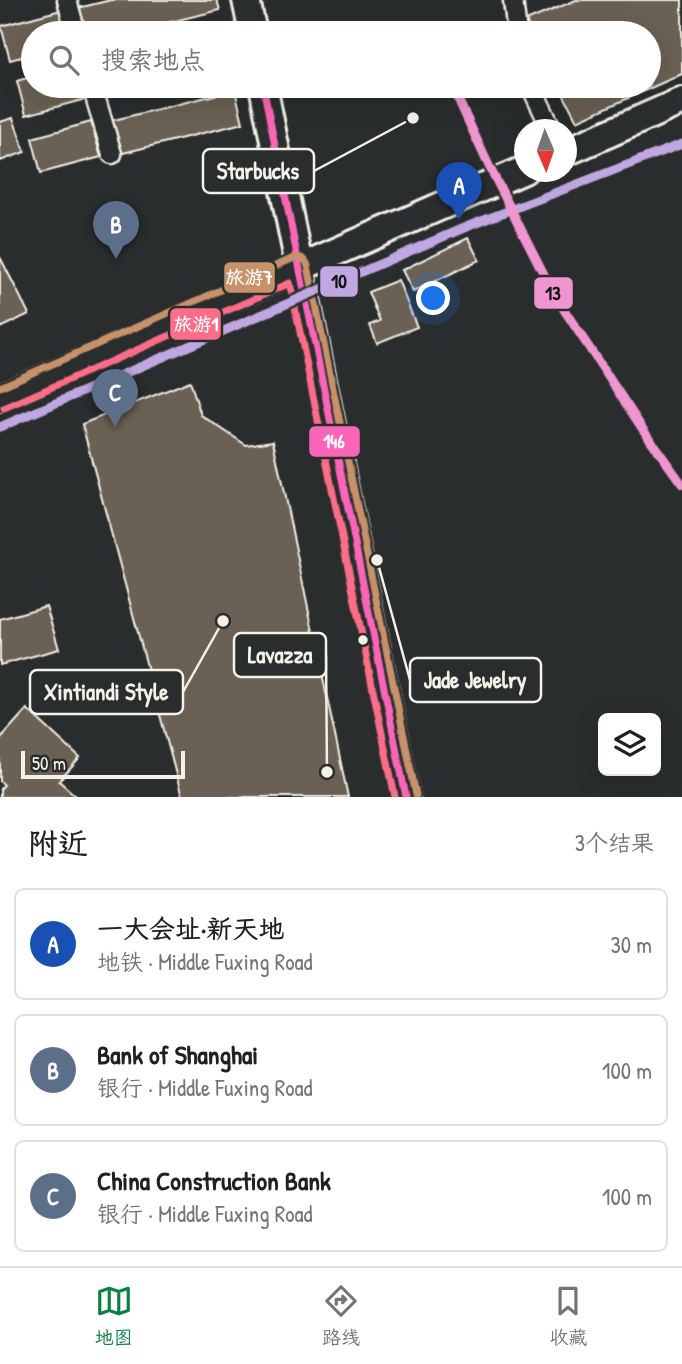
<!DOCTYPE html>
<html lang="zh">
<head>
<meta charset="utf-8">
<style>
	:root { --surface:#fff; --page:#f6f6f6; --text:#202124; --muted:#757577; --line:#e0e0e0; --accent:#0b8043 }
	body { margin:0; font-family:"Patrick Hand","LXGW WenKai TC",sans-serif; background:var(--page); color:var(--text) }
	.controls { position:absolute; right:21px; bottom:21px; display:grid; overflow:hidden; border-radius:10px; box-shadow:0 7px 28px #0002 }
	.controls button { width:63px; height:63px; display:grid; place-items:center; padding:0; border:0; border-bottom:2px solid var(--line); background:var(--surface); color:var(--text); font:35px sans-serif }
	.compass { position:absolute; left:514px; top:119px; width:63px; height:63px; border-radius:50%; background:var(--surface); box-shadow:0 7px 28px #0002; rotate:178deg }
	.scale { position:absolute; left:21px; bottom:18px; width:164px; box-sizing:border-box; padding-left:7px; border:4px solid #f4f1e8; border-top:0; font-size:19px; line-height:24px; white-space:nowrap; color:#f4f1e8; -webkit-text-stroke:5px #2a2d2e; paint-order:stroke }
	.you { position:absolute; left:434px; top:299px; width:24px; height:24px; margin:-18px; border:5px solid #fff; border-radius:50%; background:#1a73e8; box-shadow:0 0 0 10px #1a73e833 }
	.badge { display:grid; place-items:center; width:46px; height:46px; border-radius:50%; background:var(--accent); color:#fff; font-size:23px; font-weight:700 }
	.pin { position:absolute; translate:-50% -58px; filter:drop-shadow(0 2px 4px #0008) }
	.pin::after { content:''; position:absolute; top:37px; width:24px; height:21px; background:inherit; clip-path:polygon(0 0,100% 0,50% 100%) }
	.list { margin:0; padding:0; list-style:none }
	h2 { display:flex; justify-content:space-between; align-items:center; height:91px; margin:0; padding:0 28px; font-size:30px }
	h2 small { font-size:23px; font-weight:400; color:var(--muted) }
	.list li { display:grid; grid-template-columns:46px 1fr auto; gap:21px; align-items:center; box-sizing:border-box; height:112px; margin:0 14px 14px; padding:0 14px; border:2px solid var(--line); border-radius:10px }
	.list b { display:block; font-size:26px; white-space:nowrap }
	.list p { margin:0; font-size:23px; white-space:nowrap; color:var(--muted) }
	.list em { font-size:23px; font-style:normal; color:var(--muted) }
	.icon { flex:none; width:38px; height:38px; fill:none; stroke:currentColor; stroke-width:2; stroke-linecap:round; stroke-linejoin:round }
	.map { position:relative; flex:none; width:682px; height:797px; overflow:hidden }
	.search { position:absolute; background:var(--surface); box-shadow:0 7px 28px #0002; left:21px; right:21px; top:21px; height:77px; display:flex; align-items:center; gap:18px; box-sizing:border-box; padding:0 24px; border-radius:38px; color:var(--muted); font-size:26px }
	.sheet { height:469px; background:var(--surface) }
	nav { display:flex; justify-content:space-around; align-items:center; box-sizing:border-box; height:98px; border-top:2px solid var(--line); background:var(--surface); font-size:19px; color:var(--muted) }
	nav a { display:grid; justify-items:center; gap:4px }
	nav .on { color:var(--accent) }
	.map>svg:first-child { display:block }
	.building { fill:#6b6052; stroke:#f4f1e8; stroke-width:2 }
	.lines { fill:none; stroke-linecap:round; stroke-linejoin:round }
	.street-casing { stroke:#f4f1e8; stroke-width:23 }
	.secondary-casing { stroke:#f4f1e8; stroke-width:32 }
	.street { stroke:#2a2d2e; stroke-width:18 }
	.secondary { stroke:#2a2d2e; stroke-width:26 }
	.bus-1-casing { stroke:#2a2d2e; stroke-width:12 }
	.bus-2-casing { stroke:#2a2d2e; stroke-width:12 }
	.bus-3-casing { stroke:#2a2d2e; stroke-width:12 }
	.bus-1 { stroke:#fa66b7; stroke-width:7 }
	.bus-2 { stroke:#fb6d88; stroke-width:7 }
	.bus-3 { stroke:#c7916a; stroke-width:7 }
	.metro-1-casing { stroke:#2a2d2e; stroke-width:14 }
	.metro-2-casing { stroke:#2a2d2e; stroke-width:14 }
	.metro-1 { stroke:#c1a7e2; stroke-width:9 }
	.metro-2 { stroke:#ef95cf; stroke-width:9 }
	.bus-dot { fill:#f4f1e8; stroke:#2a2d2e; stroke-width:2.5 }
	.leader { fill:none; stroke:#f4f1e8; stroke-width:2.5 }
	.callout-dot { fill:#f4f1e8; stroke:#2a2d2e; stroke-width:2.5 }
	.callout { fill:#2a2d2e; stroke:#f4f1e8; stroke-width:2.5 }
	.callout-label { font-size:23px; text-anchor:middle; font-weight:bold; fill:#f4f1e8 }
	.line-badge { stroke:#2a2d2e; stroke-width:2.5 }
	.badge-label { font-size:19px; text-anchor:middle; font-weight:bold; fill:#fff }
	.pale-badge-label { font-size:19px; text-anchor:middle; font-weight:bold; fill:#111 }
</style>
</head>
<body>
<div class="map">
<svg width="682" height="797" viewBox="0 0 682 797">
	<rect width="100%" height="100%" fill="#2a2d2e"/>
	<filter id="ink" filterUnits="userSpaceOnUse"><feTurbulence type="fractalNoise" baseFrequency=".0143" numOctaves="2"/><feDisplacementMap in="SourceGraphic" scale="14" xChannelSelector="R" yChannelSelector="G"/><feConvolveMatrix kernelMatrix="1 2 1 2 8 2 1 2 1" color-interpolation-filters="sRGB"/></filter>
	<g filter="url(#ink)">
		<path class="building" d="M111,0h106l3,10 -96,23h-44l-6,-24z
			M576,0h106v74l-105,47 -18,-35h90v-53h-117l-6,-12z
			M61,10l6,23h-34v21l-23,6 -9,-34z
			M33,76v10h50l3,13 -60,16 -9,-34z
			M108,86h45l-43,10z
			M235,90l8,33 -124,31 -9,-33z
			M13,118l12,34 -25,9v-39z
			M91,122l10,35 -60,16 -9,-35z
			M468,238l11,22 -66,32 -11,-22z
			M0,257l29,57 -29,14z
			M398,280l19,47 -40,16 -7,-18 10,-4 -12,-29z
			M190,381l11,34 45,30 27,-4 75,356h-166l-100,-373z
			M46,606l13,43 -59,16v-46z
			M27,709l53,49 -21,23 18,16h-77v-8l4,-4 -4,-4v-42z"/>
		<g class="lines">
			<defs>
				<path id="street" d="M67,0l9,33
					M513,0l4,33
					M92,86l20,68
					M531,86l21,44"/>
				<path id="secondary" d="M246,0l7,33
					M263,86l143,711
					M566,152l116,-51
					M0,398l524,-228"/>
			</defs>
			<use href="#street" class="street-casing"/>
			<use href="#secondary" class="secondary-casing"/>
			<use href="#street" class="street"/>
			<use href="#secondary" class="secondary"/>
			<defs>
				<path id="bus-1" d="M263,86l143,711"/>
				<path id="bus-2" d="M4,408l286,-125 105,514"/>
				<path id="bus-3" d="M0,387l294,-129c7,-2 12,1 14,8l108,529"/>
			</defs>
			<use href="#bus-1" class="bus-1-casing"/>
			<use href="#bus-2" class="bus-2-casing"/>
			<use href="#bus-3" class="bus-3-casing"/>
			<use href="#bus-1" class="bus-1"/>
			<use href="#bus-2" class="bus-2"/>
			<use href="#bus-3" class="bus-3"/>
			<defs>
				<path id="metro-1" d="M0,427l466,-200 216,-83"/>
				<path id="metro-2" d="M452,86l37,80 66,130 89,135 38,53"/>
			</defs>
			<use href="#metro-1" class="metro-1-casing"/>
			<use href="#metro-2" class="metro-2-casing"/>
			<use href="#metro-1" class="metro-1"/>
			<use href="#metro-2" class="metro-2"/>
		</g>
	</g>
	<circle class="bus-dot" cx="363" cy="640" r="6"/>
	<path class="leader" d="M413 118L314 171M327 772L326 655M377 560L410 680M223 621L183 692"/>
	<g class="callout-dot">
		<circle cx="413" cy="118" r="7"/>
		<circle cx="327" cy="772" r="7"/>
		<circle cx="377" cy="560" r="7"/>
		<circle cx="223" cy="621" r="7"/>
	</g>
	<g class="callout">
		<rect x="203" y="149" width="111" height="44" rx="7"/>
		<rect x="234" y="633" width="92" height="44" rx="7"/>
		<rect x="410" y="658" width="131" height="44" rx="7"/>
		<rect x="30" y="670" width="153" height="44" rx="7"/>
	</g>
	<g class="callout-label">
		<text x="258" y="179">Starbucks</text>
		<text x="280" y="663">Lavazza</text>
		<text x="475" y="688">Jade Jewelry</text>
		<text x="106" y="700">Xintiandi Style</text>
	</g>
	<g class="line-badge">
		<rect x="223" y="261" width="53" height="33" rx="7" fill="#c7916a"/>
		<rect x="319" y="265" width="40" height="33" rx="7" fill="#c1a7e2"/>
		<rect x="533" y="276" width="41" height="34" rx="7" fill="#ef95cf"/>
		<rect x="169" y="307" width="53" height="34" rx="7" fill="#fb6d88"/>
		<rect x="308" y="425" width="53" height="33" rx="7" fill="#fa66b7"/>
	</g>
	<g class="badge-label">
		<text x="249" y="284">旅游7</text>
		<text x="196" y="331">旅游1</text>
		<text x="334" y="448">146</text>
	</g>
	<g class="pale-badge-label">
		<text x="339" y="288">10</text>
		<text x="553" y="300">13</text>
	</g>
</svg>
<div class="controls">
<button><svg class="icon" aria-label="layers" viewBox="0 0 24 24"><path d="M12 4l9 5-9 5-9-5zM3 14l9 5 9-5"/></svg></button>
</div>
<svg class="compass" viewBox="-18 -18 36 36"><path d="M0-13l5 13h-10z" fill="#e53935"/><path d="M0 13l5-13h-10z" fill="#757577"/></svg>
<div class="scale">50 m</div>
<div class="you"></div>
<div class="pin badge" style="left:459px;top:220px;background:#1a4fb4">A</div>
<div class="pin badge" style="left:116px;top:259px;background:#5c6f8a">B</div>
<div class="pin badge" style="left:115px;top:427px;background:#5c6f8a">C</div>
<div class="search"><svg class="icon" aria-label="search" viewBox="0 0 24 24"><circle cx="10" cy="10" r="6"/><path d="M15 15l6 6"/></svg>搜索地点</div>
</div>
<section class="sheet">
<h2>附近<small>3个结果</small></h2>
<ul class="list">
<li><span class="badge" style="background:#1a4fb4">A</span><div><b>一大会址·新天地</b><p>地铁 · Middle Fuxing Road</p></div><em>30 m</em></li>
<li><span class="badge" style="background:#5c6f8a">B</span><div><b>Bank of Shanghai</b><p>银行 · Middle Fuxing Road</p></div><em>100 m</em></li>
<li><span class="badge" style="background:#5c6f8a">C</span><div><b>China Construction Bank</b><p>银行 · Middle Fuxing Road</p></div><em>100 m</em></li>
</ul>
</section>
<nav>
<a class="on"><svg class="icon" aria-label="map" viewBox="0 0 24 24"><path d="M3 6l6-2 6 2 6-2v14l-6 2-6-2-6 2zM9 4v14M15 6v14"/></svg>地图</a>
<a><svg class="icon" aria-label="directions" viewBox="0 0 24 24"><path d="M12 3l9 9-9 9-9-9zM9 14v-3h6M13 9l2 2-2 2"/></svg>路线</a>
<a><svg class="icon" aria-label="saved" viewBox="0 0 24 24"><path d="M7 4h10v16l-5-4-5 4z"/></svg>收藏</a>
</nav>
</body>
</html>
